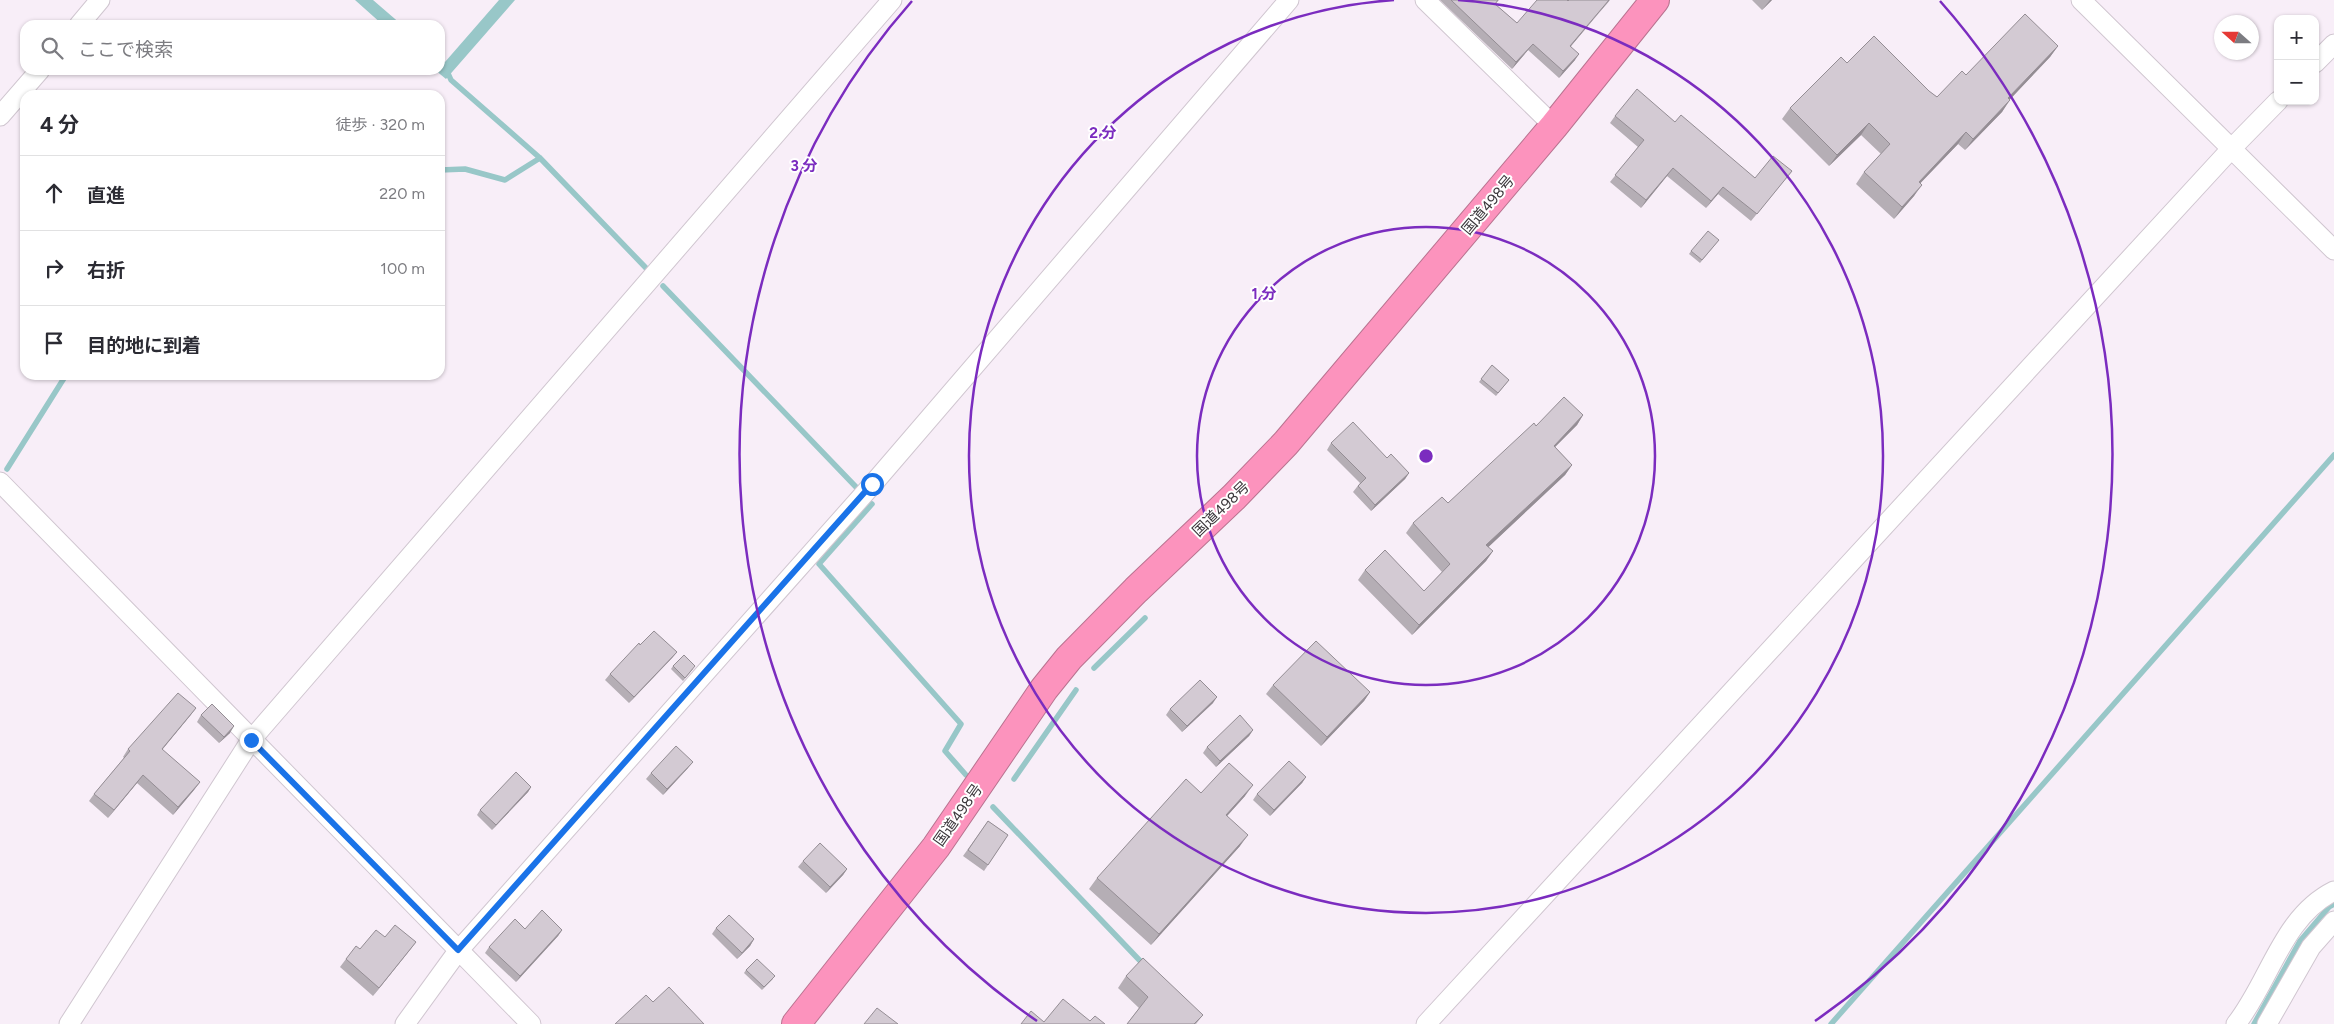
<!DOCTYPE html>
<html lang="ja">
<head>
<meta charset="utf-8">
<style>
	:root { --surface:#fff; --page:#f2f2f3; --text:#2b2b33; --muted:#7c7c81; --line:#e1e1e2 }
	body { margin:0; font-family:Figtree,"Noto Sans JP",sans-serif; background:var(--page); color:var(--text) }
	.controls { position:absolute; right:15px; top:15px; display:grid; overflow:hidden; border-radius:10px; box-shadow:0 1px 4px #0004 }
	.controls button { width:45px; height:45px; display:grid; place-items:center; padding:0; border:0; border-bottom:1px solid var(--line); background:var(--surface); color:var(--text); font:25px sans-serif }
	.compass { position:absolute; left:2214px; top:15px; width:45px; height:45px; border-radius:50%; background:var(--surface); box-shadow:0 1px 4px #0004; rotate:291deg }
	.stop { position:absolute; width:15px; height:15px; margin:-11px; border:4px solid #1a73e8; border-radius:50%; background:#fff }
	.stop.end { background:#1a73e8; border-color:#fff; box-shadow:0 1px 5px #0008 }
	.list { margin:0; padding:0; list-style:none }
	h2 { display:flex; justify-content:space-between; align-items:center; height:65px; margin:0; padding:0 20px; font-size:21px }
	h2 small { font-size:16px; font-weight:400; color:var(--muted) }
	.list li { display:grid; grid-template-columns:32px 1fr auto; gap:15px; align-items:center; box-sizing:border-box; height:75px; padding:0 20px; border-top:1px solid var(--line) }
	.list b { display:block; font-size:19px; white-space:nowrap }
	.list em { font-size:16px; font-style:normal; color:var(--muted) }
	.icon { flex:none; width:28px; height:28px; fill:none; stroke:currentColor; stroke-width:2; stroke-linecap:round; stroke-linejoin:round }
	.map { position:relative; flex:none; width:2334px; height:1024px; overflow:hidden }
	.search { position:absolute; background:var(--surface); box-shadow:0 1px 4px #0004; left:20px; top:20px; width:425px; height:55px; display:flex; align-items:center; gap:12px; box-sizing:border-box; padding:0 18px; border-radius:15px; color:var(--muted); font-size:19px }
	.panel { position:absolute; background:var(--surface); box-shadow:0 1px 4px #0004; left:20px; top:90px; width:425px; height:290px; border-radius:15px }
	.map>svg:first-child { display:block }
	.water { fill:#98c7c8 }
	.lines { fill:none; stroke-linecap:round; stroke-linejoin:round }
	.stream { stroke:#98c7c8; stroke-width:5.5 }
	.minor-casing { stroke:#d0c6d0; stroke-width:21 }
	.highway-casing { stroke:#b97390; stroke-width:30 }
	.minor { stroke:#fff; stroke-width:19 }
	.highway { stroke:#fc93bd; stroke-width:28 }
	.wall { fill:#b5aeb5 }
	.shaded-wall { fill:#948d94 }
	.building { fill:#d3cad3; stroke:#948d94 }
	.route { stroke:#1a73e8; stroke-width:6 }
	.ring { fill:none; stroke:#7b2cbf; stroke-width:2.5 }
	.labels { text-anchor:middle; stroke-width:4; stroke-linejoin:round; paint-order:stroke }
	.street-label { font-size:15px; fill:#3c383c; stroke:#fff }
	.centre { fill:#7b2cbf; stroke:#fff; stroke-width:2.5 }
	.ring-label { font-size:15px; text-anchor:middle; font-weight:bold; fill:#7b2cbf; stroke:#fff; stroke-width:4; stroke-linejoin:round; paint-order:stroke }
</style>
</head>
<body>
<div class="map">
<svg width="2334" height="1024" viewBox="0 0 2334 1024">
	<rect width="100%" height="100%" fill="#f8eef8"/>
	<path class="water" d="M355,0h18l29,25h-19z
		M499,0h16l-69,79 -11,-9h5v-12l5,4z"/>
	<g class="lines">
		<path class="stream" d="M440,65l7,6 4,9 89,78 106,110
			M440,170l25,-1 40,11 35,-22
			M663,286l193,201
			M7,469l59,-94
			M872,504l-53,60 142,160 -16,27 21,24
			M1094,668l51,-50
			M1014,779l62,-89
			M993,807l152,159
			M1831,1024l503,-569
			M2254,1024l46,-83 29,-34 5,-3"/>
		<defs>
			<path id="minor" d="M1425,0l129,126
				M2081,0l253,250
				M79,25l21,-25
				M2315,63l19,-19
				M0,116l40,-46
				M0,482l531,542
				M69,1024l182,-284 641,-740
				M405,1024l53,-73 414,-466 417,-485
				M1426,1024l805,-875 47,-48
				M2236,1024c34,-43 46,-107 98,-133
				M2267,1024l44,-77 23,-26"/>
			<path id="highway" d="M796,1024l140,-177 108,-158 25,-31 67,-68 98,-93 52,-54 268,-317 101,-126"/>
		</defs>
		<use href="#minor" class="minor-casing"/>
		<use href="#highway" class="highway-casing"/>
		<use href="#minor" class="minor"/>
		<use href="#highway" class="highway"/>
	</g>
	<path class="wall" d="M1440,0h59l-4,4 22,19 51,-22 42,-1 -39,46 4,14 -16,18 -31,-28 -16,19z
		M1752,0h20l-10,10z
		M2058,46l-8,11 -41,43 -7,12 -37,38 -7,-6 -38,39 -6,13 -20,23 -38,-35 8,-12 17,-18 -20,-19 -32,31 -47,-47 8,-11 139,-17 8,6 29,-22z
		M1615,116l60,6 80,56 37,-7 -41,50 -33,-27 -12,14 -39,-32 -26,32 -31,-26 28,-35 -28,-24z
		M1719,240l-19,23 -11,-9 2,-3z
		M1492,365l17,15 -13,16 -17,-14z
		M1583,415l-6,10 -22,22 17,18 -7,10 -77,72 5,4 -7,10 -74,74 -54,-55 7,-10 59,21 18,-19 -36,-39 7,-10 35,-20 88,-77z
		M1331,443l56,15 22,15 -4,6 -34,32 -18,-19 7,-9 -33,-33z
		M640,645l37,7 -5,6 -43,45 -24,-23 5,-6z
		M673,666l20,3 -10,12 -12,-12z
		M1273,685l97,7 -6,9 -43,45 -55,-52z
		M1213,703l-31,29 -16,-17 4,-6z
		M196,708l-34,42 38,32 -6,8 -21,25 -36,-32 -29,35 -19,-17 5,-7 30,-36 -1,-1 5,-8z
		M201,715l29,18 -11,10 -22,-21z
		M1253,730l-4,6 -33,31 -13,-14 4,-6z
		M688,768l-25,27 -17,-16 5,-6z
		M1306,777l-4,6 -32,33 -17,-16 4,-6z
		M531,787l-3,5 -36,38 -15,-15 3,-5z
		M1201,793l44,3 -18,20 13,30 -89,99 -62,-56 8,-11z
		M988,821l20,14 -24,36 -21,-15z
		M803,861l44,8 -4,6 -17,18 -28,-26z
		M716,928l38,11 -4,7 -13,13 -25,-25z
		M525,929l37,1 -4,6 -42,46 -31,-29 4,-6z
		M385,937l31,5 -43,54 -33,-29 6,-8 14,-10z
		M746,970l27,9 -11,11 -18,-17z
		M1126,976l77,39 -7,9h-69l12,-16 -21,-20z"/>
	<path class="shaded-wall" d="M1610,0l-3,3 -41,49 4,-6z
		M1770,0h2l-10,10z
		M1533,44l-5,6 -16,19 4,-7z
		M2058,46l-8,11 -50,53 8,-12z
		M1579,54l-4,6 -16,18 4,-7z
		M2010,100l-8,12 -37,38 8,-11z
		M1869,123l-8,12 -32,31 8,-11z
		M1966,132l-8,12 -47,49 8,-11z
		M1673,168l-6,8 -26,32 5,-8z
		M1922,185l-8,11 -20,23 8,-12z
		M1723,187l-5,7 -12,14 5,-7z
		M1583,415l-6,10 -30,30 7,-9z
		M1572,465l-7,10 -85,80 6,-10z
		M1409,473l-4,6 -34,32 4,-6z
		M1493,551l-7,10 -74,74 7,-10z
		M677,652l-5,6 -43,45 5,-6z
		M1370,692l-6,9 -43,45 6,-9z
		M1217,697l-4,6 -31,29 5,-6z
		M196,708l-6,8 -34,41 6,-8z
		M234,726l-4,7 -11,10 5,-6z
		M1253,730l-4,6 -33,31 4,-6z
		M693,762l-5,6 -25,27 4,-6z
		M143,775l-6,8 -29,35 6,-8z
		M1306,777l-4,6 -32,33 4,-6z
		M200,782l-6,8 -21,25 5,-8z
		M1253,785l-8,11 -27,30 8,-11z
		M531,787l-3,5 -36,38 4,-5z
		M1248,835l-8,11 -89,99 8,-11z
		M847,869l-4,6 -17,18 4,-6z
		M562,930l-4,6 -42,46 4,-6z
		M754,939l-4,7 -13,13 5,-6z
		M416,942l-6,8 -37,46 6,-8z"/>
	<path class="building" d="M1451,0h47l-3,4 22,19 20,-23h30l1,1 1,-1h40l-39,46 9,8 -16,17 -30,-27 -17,18z
		M2025,14l33,32 -50,52 2,2 -37,39 -7,-7 -47,50 3,3 -20,22 -38,-35 26,-28 -21,-21 -32,32 -47,-47 51,-51 6,6 27,-27 55,55 8,6 25,-26 4,4z
		M1637,89l38,33 6,-7 74,63 18,-22 19,15 -35,43 -34,-27 -12,14 -38,-33 -27,32 -31,-25 29,-35 -29,-24z
		M1708,231l11,9 -17,20 -11,-9z
		M1492,365l17,15 -11,13 -17,-14z
		M1564,397l19,18 -29,31 18,19 -86,80 7,6 -74,74 -54,-55 20,-20 39,41 26,-27 -37,-41 29,-26 6,6 86,-80 2,3z
		M1353,422l34,36 4,-4 18,19 -34,32 -17,-19 8,-8 -35,-35z
		M654,631l23,21 -43,45 -24,-23 29,-31 1,2z
		M1316,641l54,51 -43,45 -54,-52z
		M684,655l11,11 -10,12 -12,-12z
		M1200,680l17,17 -30,29 -17,-17z
		M178,693l18,15 -34,41 38,33 -22,25 -35,-32 -29,35 -20,-16 36,-43 -2,-2z
		M212,704l22,22 -10,11 -23,-22z
		M1240,715l13,15 -33,31 -13,-14z
		M676,746l17,16 -26,27 -16,-16z
		M1289,761l17,16 -32,33 -17,-16z
		M1229,763l24,22 -27,30 22,20 -89,99 -62,-56 89,-99 15,14z
		M516,772l15,15 -35,38 -16,-15z
		M988,821l20,14 -20,30 -20,-15z
		M820,843l27,26 -17,18 -27,-26z
		M542,910l20,20 -42,46 -31,-29 26,-28 10,10z
		M729,915l25,24 -12,14 -26,-25z
		M395,925l21,17 -37,46 -33,-29 10,-13 4,3 16,-19 9,7z
		M1143,958l60,57 -9,9h-67l21,-27 -22,-21z
		M757,959l18,17 -11,11 -18,-17z
		M669,987l35,37h-89l31,-29 7,7z
		M1063,999l27,22 5,-5 10,8h-84l10,-13 13,11z
		M877,1008l21,16h-34z"/>
	<g class="lines">
		<path class="route" d="M251,740l207,210 414,-466"/>
	</g>
	<g class="ring">
		<circle cx="1426" cy="456" r="229"/>
		<path d="M1458 0A457 457 0 1 1 1394 0"/>
		<path d="M1037 1021A686 686 0 0 1 912 1M1940 1A686 686 0 0 1 1815 1021"/>
	</g>
	<g class="labels">
		<g class="street-label">
			<text transform="translate(1488 205) rotate(-50)" y="5">国道498号</text>
			<text transform="translate(1221 509) rotate(-44)" y="5">国道498号</text>
			<text transform="translate(958 815) rotate(-55)" y="5">国道498号</text>
		</g>
	</g>
	<circle cx="1426" cy="456" r="8" class="centre"/>
	<g class="ring-label">
		<text x="1103" y="138">2 分</text>
		<text x="804" y="171">3 分</text>
		<text x="1264" y="299">1 分</text>
	</g>
</svg>
<div class="controls">
<button>+</button>
<button>−</button>
</div>
<svg class="compass" viewBox="-18 -18 36 36"><path d="M0-13l5 13h-10z" fill="#e53935"/><path d="M0 13l5-13h-10z" fill="#7c7c81"/></svg>
<div class="stop" style="left:872px;top:484px"></div>
<div class="stop end" style="left:251px;top:740px"></div>
<div class="search"><svg class="icon" aria-label="search" viewBox="0 0 24 24"><circle cx="10" cy="10" r="6"/><path d="M15 15l6 6"/></svg>ここで検索</div>
<section class="panel">
<h2>4 分<small>徒歩 · 320 m</small></h2>
<ul class="list">
<li><svg class="icon" aria-label="ahead" viewBox="0 0 24 24"><path d="M12 20V5M6 11l6-6 6 6"/></svg><div><b>直進</b></div><em>220 m</em></li>
<li><svg class="icon" aria-label="right" viewBox="0 0 24 24"><path d="M7 20v-9h11M14 6l5 5-5 5"/></svg><div><b>右折</b></div><em>100 m</em></li>
<li><svg class="icon" aria-label="arrive" viewBox="0 0 24 24"><path d="M6 21V4h12l-3 4 3 4H6"/></svg><div><b>目的地に到着</b></div></li>
</ul>
</section>
</div>
</body>
</html>
